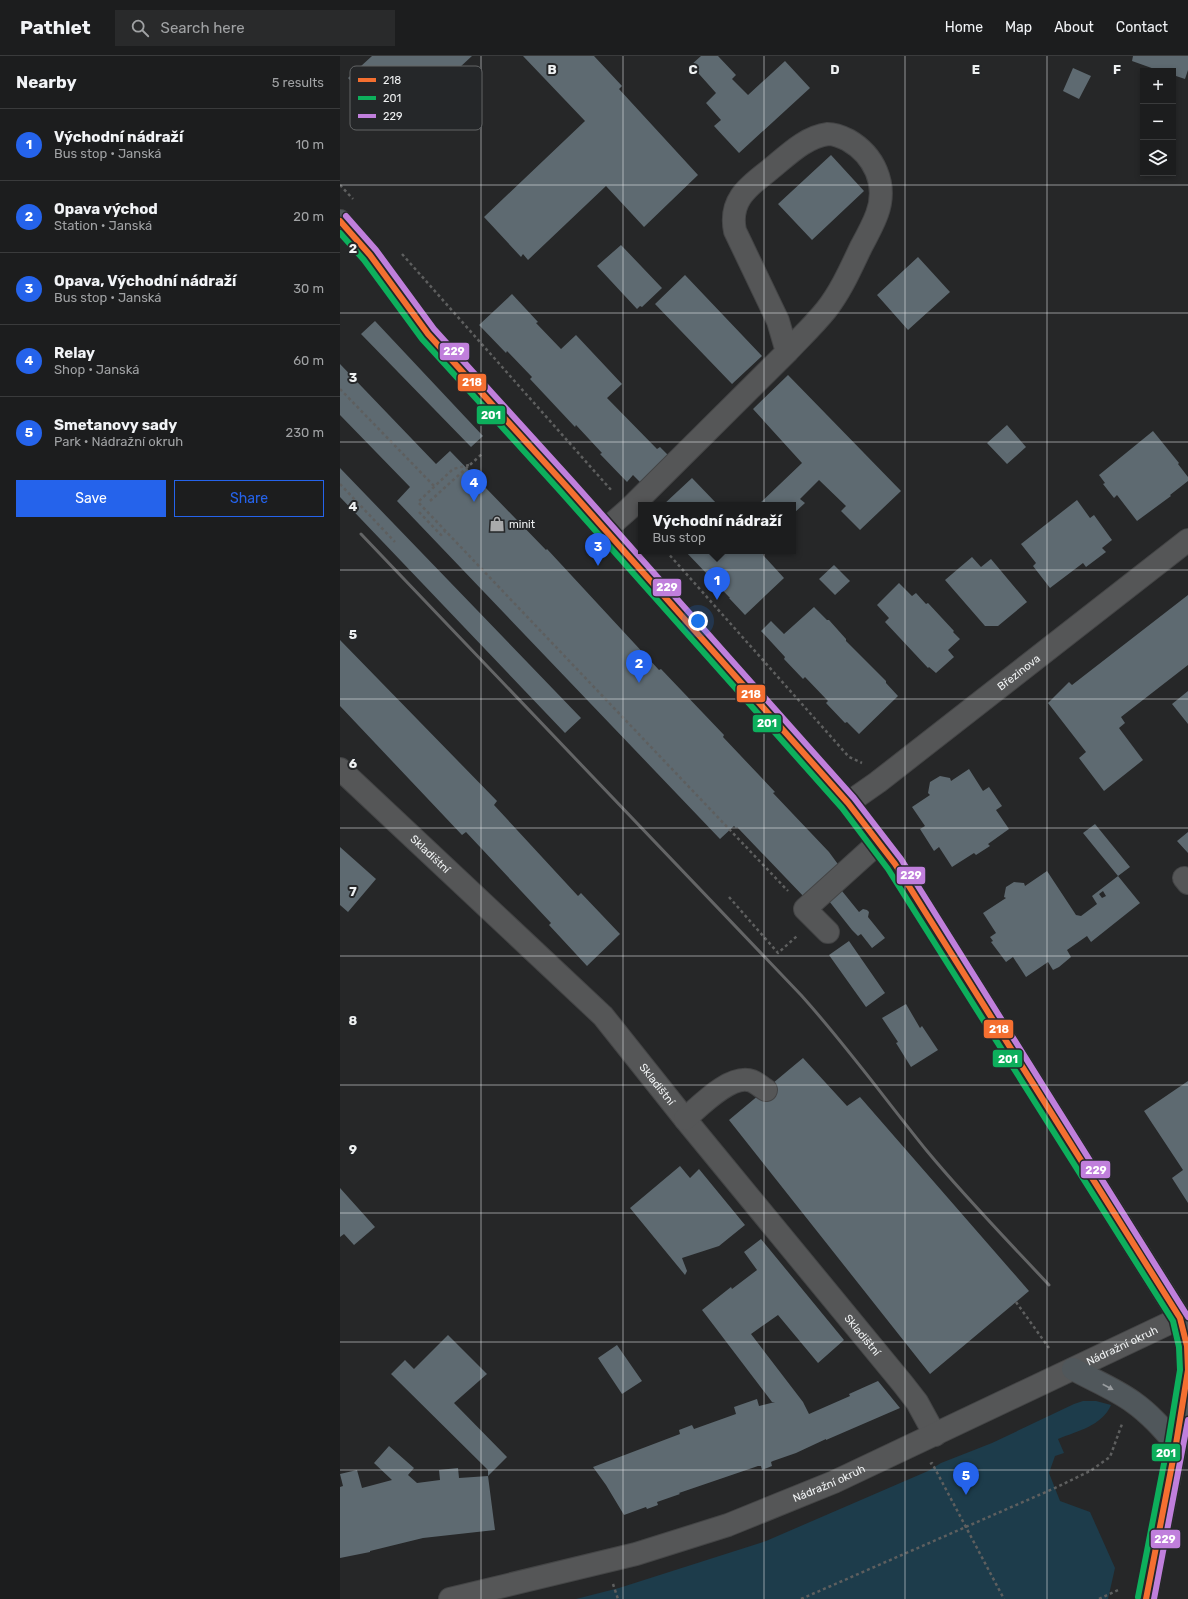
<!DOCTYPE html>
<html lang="en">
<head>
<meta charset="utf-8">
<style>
	:root { --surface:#1c1d1e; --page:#292a2b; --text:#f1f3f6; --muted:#a0a2a4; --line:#3a3b3c; --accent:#2563eb }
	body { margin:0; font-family:Rubik,sans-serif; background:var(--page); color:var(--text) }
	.controls { position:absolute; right:12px; top:12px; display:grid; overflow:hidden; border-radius:0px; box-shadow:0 2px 6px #0003 }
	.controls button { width:36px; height:36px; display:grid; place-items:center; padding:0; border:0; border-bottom:1px solid var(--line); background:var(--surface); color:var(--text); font:20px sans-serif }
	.you { position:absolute; left:358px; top:565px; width:14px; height:14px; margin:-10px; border:3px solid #fff; border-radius:50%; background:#1a73e8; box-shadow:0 0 0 6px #1a73e833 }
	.badge { display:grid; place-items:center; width:26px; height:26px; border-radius:50%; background:var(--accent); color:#fff; font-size:13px; font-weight:700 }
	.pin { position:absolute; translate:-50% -33px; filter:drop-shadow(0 1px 2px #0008) }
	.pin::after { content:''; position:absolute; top:21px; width:14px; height:12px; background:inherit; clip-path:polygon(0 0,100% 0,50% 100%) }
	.popup { position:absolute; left:298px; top:446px; width:158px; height:52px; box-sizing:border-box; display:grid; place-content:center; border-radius:0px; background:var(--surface); filter:drop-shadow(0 1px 3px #0005); font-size:13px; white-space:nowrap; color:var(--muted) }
	.popup b { font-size:15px; color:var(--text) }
	.popup::after { content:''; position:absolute; left:50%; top:100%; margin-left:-8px; border:8px solid transparent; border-top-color:var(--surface) }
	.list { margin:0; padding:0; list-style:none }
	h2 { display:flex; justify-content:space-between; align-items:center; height:52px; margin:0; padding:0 16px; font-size:17px }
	h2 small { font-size:13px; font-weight:400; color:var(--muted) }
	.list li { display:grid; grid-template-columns:26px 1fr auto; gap:12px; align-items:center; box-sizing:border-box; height:72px; padding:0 16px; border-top:1px solid var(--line) }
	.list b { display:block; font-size:15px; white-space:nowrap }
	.list p { margin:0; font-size:13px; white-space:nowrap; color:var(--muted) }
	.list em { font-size:13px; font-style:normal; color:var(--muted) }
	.actions { display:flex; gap:8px; padding:12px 16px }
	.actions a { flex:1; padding:9px 0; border:1px solid var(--accent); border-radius:0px; text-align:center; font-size:14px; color:var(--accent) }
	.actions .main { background:var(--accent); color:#fff }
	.icon { flex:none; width:22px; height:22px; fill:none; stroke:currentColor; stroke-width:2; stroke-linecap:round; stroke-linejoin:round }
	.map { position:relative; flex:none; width:848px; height:1543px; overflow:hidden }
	header { display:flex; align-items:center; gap:24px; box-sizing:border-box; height:56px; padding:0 20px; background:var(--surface); border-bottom:1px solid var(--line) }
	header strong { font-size:19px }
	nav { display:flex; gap:22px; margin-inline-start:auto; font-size:14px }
	.search { width:280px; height:36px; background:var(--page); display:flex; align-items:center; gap:10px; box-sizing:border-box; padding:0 14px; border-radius:0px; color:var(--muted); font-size:15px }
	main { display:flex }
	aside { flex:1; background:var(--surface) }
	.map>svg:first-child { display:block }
	.green { fill:#1d3c4b }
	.building { fill:#5e6a71; fill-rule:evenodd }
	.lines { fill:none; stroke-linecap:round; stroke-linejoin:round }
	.minor-casing { stroke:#444546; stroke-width:24 }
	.major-casing { stroke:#444546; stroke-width:24 }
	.path { stroke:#5e5f5f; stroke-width:2.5; stroke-dasharray:3 3; stroke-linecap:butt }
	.minor { stroke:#555657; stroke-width:22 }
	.major { stroke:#50575b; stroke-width:22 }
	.rail { stroke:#646566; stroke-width:3 }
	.bus-1-casing { stroke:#252729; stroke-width:9 }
	.bus-2-casing { stroke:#252729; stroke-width:9 }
	.bus-3-casing { stroke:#252729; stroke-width:9 }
	.bus-1 { stroke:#f46f30; stroke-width:6 }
	.bus-2 { stroke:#0daf5c; stroke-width:6 }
	.bus-3 { stroke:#c07fdc; stroke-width:6 }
	.oneway { fill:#989c9f }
	.grid { fill:none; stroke:#eff1f2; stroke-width:1; stroke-opacity:0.55 }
	.labels { text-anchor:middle; stroke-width:4; stroke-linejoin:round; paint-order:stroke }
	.poi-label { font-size:11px; fill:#eff1f2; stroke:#252729; text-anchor:start }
	.street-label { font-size:11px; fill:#eff1f2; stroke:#252729 }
	.key { fill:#252729; stroke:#626465; stroke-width:1 }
	.key-label { font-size:11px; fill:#eff1f2 }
	.grid-label { font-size:13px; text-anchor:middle; font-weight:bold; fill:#eff1f2; stroke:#252729; stroke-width:4; stroke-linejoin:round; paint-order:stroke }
	.line-badge { stroke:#252729; stroke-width:1.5 }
	.badge-label { font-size:11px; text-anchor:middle; font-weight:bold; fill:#fff }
</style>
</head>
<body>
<header>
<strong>Pathlet</strong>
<div class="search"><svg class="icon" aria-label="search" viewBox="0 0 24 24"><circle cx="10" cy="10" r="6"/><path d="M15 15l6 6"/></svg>Search here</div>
<nav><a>Home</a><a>Map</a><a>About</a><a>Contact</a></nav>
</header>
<main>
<aside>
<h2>Nearby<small>5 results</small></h2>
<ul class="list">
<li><span class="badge">1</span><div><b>Východní nádraží</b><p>Bus stop · Janská</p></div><em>10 m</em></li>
<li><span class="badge">2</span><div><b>Opava východ</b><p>Station · Janská</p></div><em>20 m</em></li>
<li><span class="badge">3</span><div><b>Opava, Východní nádraží</b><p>Bus stop · Janská</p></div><em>30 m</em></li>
<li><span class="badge">4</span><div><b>Relay</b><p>Shop · Janská</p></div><em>60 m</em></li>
<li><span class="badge">5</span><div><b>Smetanovy sady</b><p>Park · Nádražní okruh</p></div><em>230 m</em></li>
</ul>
<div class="actions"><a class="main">Save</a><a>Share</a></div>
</aside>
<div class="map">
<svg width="848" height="1543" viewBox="0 0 848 1543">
	<rect width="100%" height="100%" fill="#262728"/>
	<path class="green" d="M743,1345h13l15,4c-9,21 -34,26 -53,34l6,14 -9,3 -6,17 11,28 30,11 25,56 -7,31h-532l43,-11 147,-47 162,-70 13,-8 51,-20 82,-39z"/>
	<path class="building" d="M32,0h100l-77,71 -47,-49z
		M183,0h71l28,30 -3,3 79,86 -54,52 -38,-41 -78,74 -5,-6 -2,3 -37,-40 101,-96z
		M361,0h17l18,19 -4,4 16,16 37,-34 25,27 -71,65 -25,-27 7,-6 -15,-17 10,-10 -25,-28z
		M793,0h55v14l-3,9 -12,-4v-4h-13l-28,-10z
		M733,12l18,8 -12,23 -16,-8z
		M491,99l33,36 -52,49 -34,-36z
		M281,189l41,43 -20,19 -2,-1 -3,3 -40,-43z
		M578,201l32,35 -42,38 -31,-35z
		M345,219l77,81 -30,28 -77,-80z
		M172,238l26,28 -2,1 25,26 15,-14 46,49 -15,14 50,51 3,-2 10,10 -24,24 -2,-2 -4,3 -7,-7 -6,7 -27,-28 2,-1 -26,-28 -1,2 -45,-48 2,-2 -25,-26 -1,2 -27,-28z
		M35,265l108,115 -12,11 -110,-113z
		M0,308l96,100 14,-13 96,99 1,-1 112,121 2,-1 63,66 -1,2 52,55 -2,1 56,59 11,15 -34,32 -69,-72 -1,1 -2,-2 -14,13 -323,-338 13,-14 -70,-72z
		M448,319l113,116 -41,39 -19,-19 5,-5 -27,-26 -19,19 5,4 -12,11v-9l-34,-1 43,-41 -49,-54z
		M667,369l19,22 -19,17 -20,-21z
		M813,375l26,32 -1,1 10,13v4l-18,14 1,1 -34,25 -20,-26 -3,3 -11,-14 2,-1 -6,-8z
		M0,412l241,250 -16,15 -225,-236z
		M352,422l26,27h-55z
		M737,444l13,18 4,-3 18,25 -10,8 4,4 -20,15 -3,-4 -33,25 -17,-22 3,-3 -15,-19z
		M345,495h78v4l21,23 -39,37 -16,-17h1z
		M632,501l9,10 10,-8 36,43 -29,24h-13l-40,-46z
		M494,509l16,16 -15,14 -16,-16z
		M559,527l13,13 4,-3 10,11 2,-1 26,28 -1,1 7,7 -12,11 6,7 -18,16 -7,-6 -1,1 -43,-46 4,-4 -12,-13z
		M848,539v70l-67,52 4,6 -6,5 24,32 -39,31 -25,-33 7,-6 -38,-49 21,-21 3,3z
		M474,551l13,13h2l17,19v2l40,40v2l12,13 -39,38 -12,-12 -2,1 -19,-20 2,-2 -23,-24 -2,2 -19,-20 1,-2 -24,-26 10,-10 13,13z
		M0,584l157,161 -3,4 84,91 3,-3 39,41 -33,32 -38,-41 2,-2 -85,-91 -4,3 -122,-129z
		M848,635v33l-16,-20z
		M629,713l14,22 6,-4 13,19 -6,4 13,19 -21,15 2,2 -14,9 -2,-2 -22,14 -13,-20 -5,4 -14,-22 5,-3 -13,-19 18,-12 -2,-2 2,-11 10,-6 10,2 1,3z
		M755,768l35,43 -12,9 22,27 -49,39 -4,-6 -20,14 4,7 -12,10 -6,3 -5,-8 -22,15 -13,-20 -7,5 -15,-20 2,-1 -3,-4 6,-4 -13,-20 23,-15 -2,-1 2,-10 8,-5 10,1 1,3 22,-15 29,44 5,1 16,-12 -5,-8 26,-20 -35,-43zM763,835l3,5 -4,2 -3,-4z
		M848,776v21l-11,-12z
		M0,791l36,32 -28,33 -8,-7z
		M502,835l17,21 4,-3 4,1 2,2 -1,5 17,21 -13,10 -11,-14 -3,2 -6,-6 -23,-29z
		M509,885l36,52 -19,14 -37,-52z
		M566,948l14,24 2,-2 16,24 -27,17 -15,-24 2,-1 -16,-24z
		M463,1002l44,48 13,-9 169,194 -99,83 -201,-254z
		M848,1025v122l-16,-25 11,-8 -39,-59z
		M340,1110l10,12 9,-9 46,56 -26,21 -37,12 5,13 -2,4 -55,-67z
		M0,1132l35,39 -21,18 -10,-11 -4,3z
		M421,1183l83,101 -26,23 -40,-48 -27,19 52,68 6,12 41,-18 -1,-2 29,-13 22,27 -74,32v-1l-30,14 -23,8 -2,1 1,4 -10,4 -1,-4h-3l-79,27 1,1 -23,8 1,3 -11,4 -1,-2 -22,8 -18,-30 -13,-18 87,-33 -1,-4 13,-5 2,4 42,-15 -2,-7 23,-8 2,7 16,-4h-3l-70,-92 29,-23 1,2 25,-19 -13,-18z
		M108,1279l39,39 -33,29 53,54 -19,19 7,54 -72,8 -53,13v1l-30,6v-71l3,-1 -3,-12 17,-4 5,18 30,-8 -18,-17 15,-17 25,22 -6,7 9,8 23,-3 -1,-10 19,-2 1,10 29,-2v-6l-97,-96 14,-14 9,9z
		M277,1289l25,36 -20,13 -24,-36z"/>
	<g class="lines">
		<defs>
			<g id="minor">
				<path d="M265,474l24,-21 158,-157c13,-14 27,-27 39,-42 15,-19 25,-42 35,-63 6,-11 12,-22 16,-33 11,-30 -3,-59 -29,-74 -6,-3 -13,-6 -20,-6 -24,3 -43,24 -61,38 -21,16 -38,30 -32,59l43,90 9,31"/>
				<path id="s1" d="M0,713l263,247 82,103 218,265 14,18 18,33"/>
				<path id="s2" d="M508,747l30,-21 310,-242"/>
				<path d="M844,822l4,5"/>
				<path d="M488,876l-23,-23 73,-66"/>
				<path d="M345,1063c15,-13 46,-46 67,-38 5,2 9,6 14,9"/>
				<path id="s3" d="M110,1543l186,-45 92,-29 106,-43 346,-164"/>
			</g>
			<path id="major" d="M0,165l30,34 58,79 139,153 281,316 47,61 285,454 7,28 1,24 -12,74 -30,155
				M733,1313c20,11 42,20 60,33 17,12 30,27 43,42"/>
		</defs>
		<use href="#minor" class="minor-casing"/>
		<use href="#major" class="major-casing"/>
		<path class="path" d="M0,129l13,14
			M62,198l210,237
			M0,333l94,97
			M129,409l-16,4 -35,33 370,389
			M0,428l55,58
			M90,445l53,-48
			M79,456l22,23 4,-4
			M326,495l183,206 13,6
			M389,841l49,56 19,-17
			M676,1246l33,46
			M590,1408l2,-1 72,136
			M273,1528l5,15
			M461,1543l254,-111 35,-17 20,-14 12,-33
			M759,1543l19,-9"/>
		<use href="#minor" class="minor"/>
		<use href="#major" class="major"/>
		<path class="rail" d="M21,478l440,461c45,50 84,104 126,156 38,46 81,90 122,134"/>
		<defs>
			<path id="bus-1" d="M0,165l30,34 58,79 139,153 281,316 47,61 285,454 7,28 1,24 -12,74 -30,155"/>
			<path id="bus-2" d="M0,177l24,27 58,79 139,153 281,316 46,61 285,452 6,26 1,23 -12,73 -30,154"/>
			<path id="bus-3" d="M6,160l30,34 58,79 139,153 281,316 47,61 287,458
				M814,1543l34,-179"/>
		</defs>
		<use href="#bus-1" class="bus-1-casing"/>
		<use href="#bus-2" class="bus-2-casing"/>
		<use href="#bus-3" class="bus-3-casing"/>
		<use href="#bus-1" class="bus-1"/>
		<use href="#bus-2" class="bus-2"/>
		<use href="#bus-3" class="bus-3"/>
	</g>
	<defs><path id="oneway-solid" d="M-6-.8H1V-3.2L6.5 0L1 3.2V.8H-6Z"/></defs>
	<use class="oneway" href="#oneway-solid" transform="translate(768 1331) rotate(28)"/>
	<path class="grid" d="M141,0v1543M283,0v1543M424,0v1543M565,0v1543M707,0v1543M0,129h848M0,257h848M0,386h848M0,514h848M0,643h848M0,772h848M0,900h848M0,1029h848M0,1157h848M0,1286h848M0,1414h848"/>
	<defs>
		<symbol id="shop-bare" viewBox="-9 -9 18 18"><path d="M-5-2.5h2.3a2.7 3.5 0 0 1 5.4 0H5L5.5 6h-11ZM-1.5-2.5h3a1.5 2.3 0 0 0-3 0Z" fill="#a9aaab" stroke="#252729" stroke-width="2.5" paint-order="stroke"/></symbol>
	</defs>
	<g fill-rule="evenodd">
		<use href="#shop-bare" x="146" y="457" width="22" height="22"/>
	</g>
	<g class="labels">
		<g class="poi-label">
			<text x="169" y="472">minit</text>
		</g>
		<g class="street-label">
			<text dy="4" stroke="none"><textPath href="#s2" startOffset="215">Březinova</textPath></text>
			<text dy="4" stroke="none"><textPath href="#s1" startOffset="124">Skladištní</textPath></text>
			<text dy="4" stroke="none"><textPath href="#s1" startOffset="448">Skladištní</textPath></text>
			<text dy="4" stroke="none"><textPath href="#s1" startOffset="772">Skladištní</textPath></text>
			<text dy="4" stroke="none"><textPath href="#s3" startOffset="721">Nádražní okruh</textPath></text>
			<text dy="4" stroke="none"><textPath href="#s3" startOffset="397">Nádražní okruh</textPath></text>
		</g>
	</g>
	<rect x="10" y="10" width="132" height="64" rx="6" class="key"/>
	<rect x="18" y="22" width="18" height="4" fill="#f46f30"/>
	<rect x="18" y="40" width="18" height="4" fill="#0daf5c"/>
	<rect x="18" y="58" width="18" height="4" fill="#c07fdc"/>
	<g class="key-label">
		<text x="43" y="28">218</text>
		<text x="43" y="46">201</text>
		<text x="43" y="64">229</text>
	</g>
	<g class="grid-label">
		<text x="212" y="18">B</text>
		<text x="353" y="18">C</text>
		<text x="495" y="18">D</text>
		<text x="636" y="18">E</text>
		<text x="777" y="18">F</text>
		<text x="13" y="197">2</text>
		<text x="13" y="326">3</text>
		<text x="13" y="455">4</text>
		<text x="13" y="583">5</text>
		<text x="13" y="712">6</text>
		<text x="13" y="840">7</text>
		<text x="13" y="969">8</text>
		<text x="13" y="1098">9</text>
	</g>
	<g class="line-badge">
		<rect x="99" y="286" width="31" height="19" rx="4" fill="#c07fdc"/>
		<rect x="117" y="317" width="30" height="19" rx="4" fill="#f46f30"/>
		<rect x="136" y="349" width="30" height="20" rx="4" fill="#0daf5c"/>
		<rect x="312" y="522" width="30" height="19" rx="4" fill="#c07fdc"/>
		<rect x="396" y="628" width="30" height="19" rx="4" fill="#f46f30"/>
		<rect x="412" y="658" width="30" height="19" rx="4" fill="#0daf5c"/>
		<rect x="556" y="810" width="30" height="19" rx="4" fill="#c07fdc"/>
		<rect x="643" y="963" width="31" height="20" rx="4" fill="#f46f30"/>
		<rect x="652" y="993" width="31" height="19" rx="4" fill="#0daf5c"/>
		<rect x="740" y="1104" width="31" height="19" rx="4" fill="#c07fdc"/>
		<rect x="811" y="1387" width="30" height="19" rx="4" fill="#0daf5c"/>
		<rect x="810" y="1473" width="31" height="20" rx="4" fill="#c07fdc"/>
	</g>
	<g class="badge-label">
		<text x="114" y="299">229</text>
		<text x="132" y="330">218</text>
		<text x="151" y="363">201</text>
		<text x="327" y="535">229</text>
		<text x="411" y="642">218</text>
		<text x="427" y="671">201</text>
		<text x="571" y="823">229</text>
		<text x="659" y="977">218</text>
		<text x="668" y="1007">201</text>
		<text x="756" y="1118">229</text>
		<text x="826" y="1401">201</text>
		<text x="825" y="1487">229</text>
	</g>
</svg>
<div class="controls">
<button>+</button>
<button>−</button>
<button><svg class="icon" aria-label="layers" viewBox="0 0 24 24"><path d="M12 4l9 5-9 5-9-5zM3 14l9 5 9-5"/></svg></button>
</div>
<div class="you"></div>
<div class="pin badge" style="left:377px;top:544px">1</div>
<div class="popup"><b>Východní nádraží</b>Bus stop</div>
<div class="pin badge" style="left:299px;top:627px">2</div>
<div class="pin badge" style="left:258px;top:510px">3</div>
<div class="pin badge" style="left:134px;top:446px">4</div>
<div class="pin badge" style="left:626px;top:1439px">5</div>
</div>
</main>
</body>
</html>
